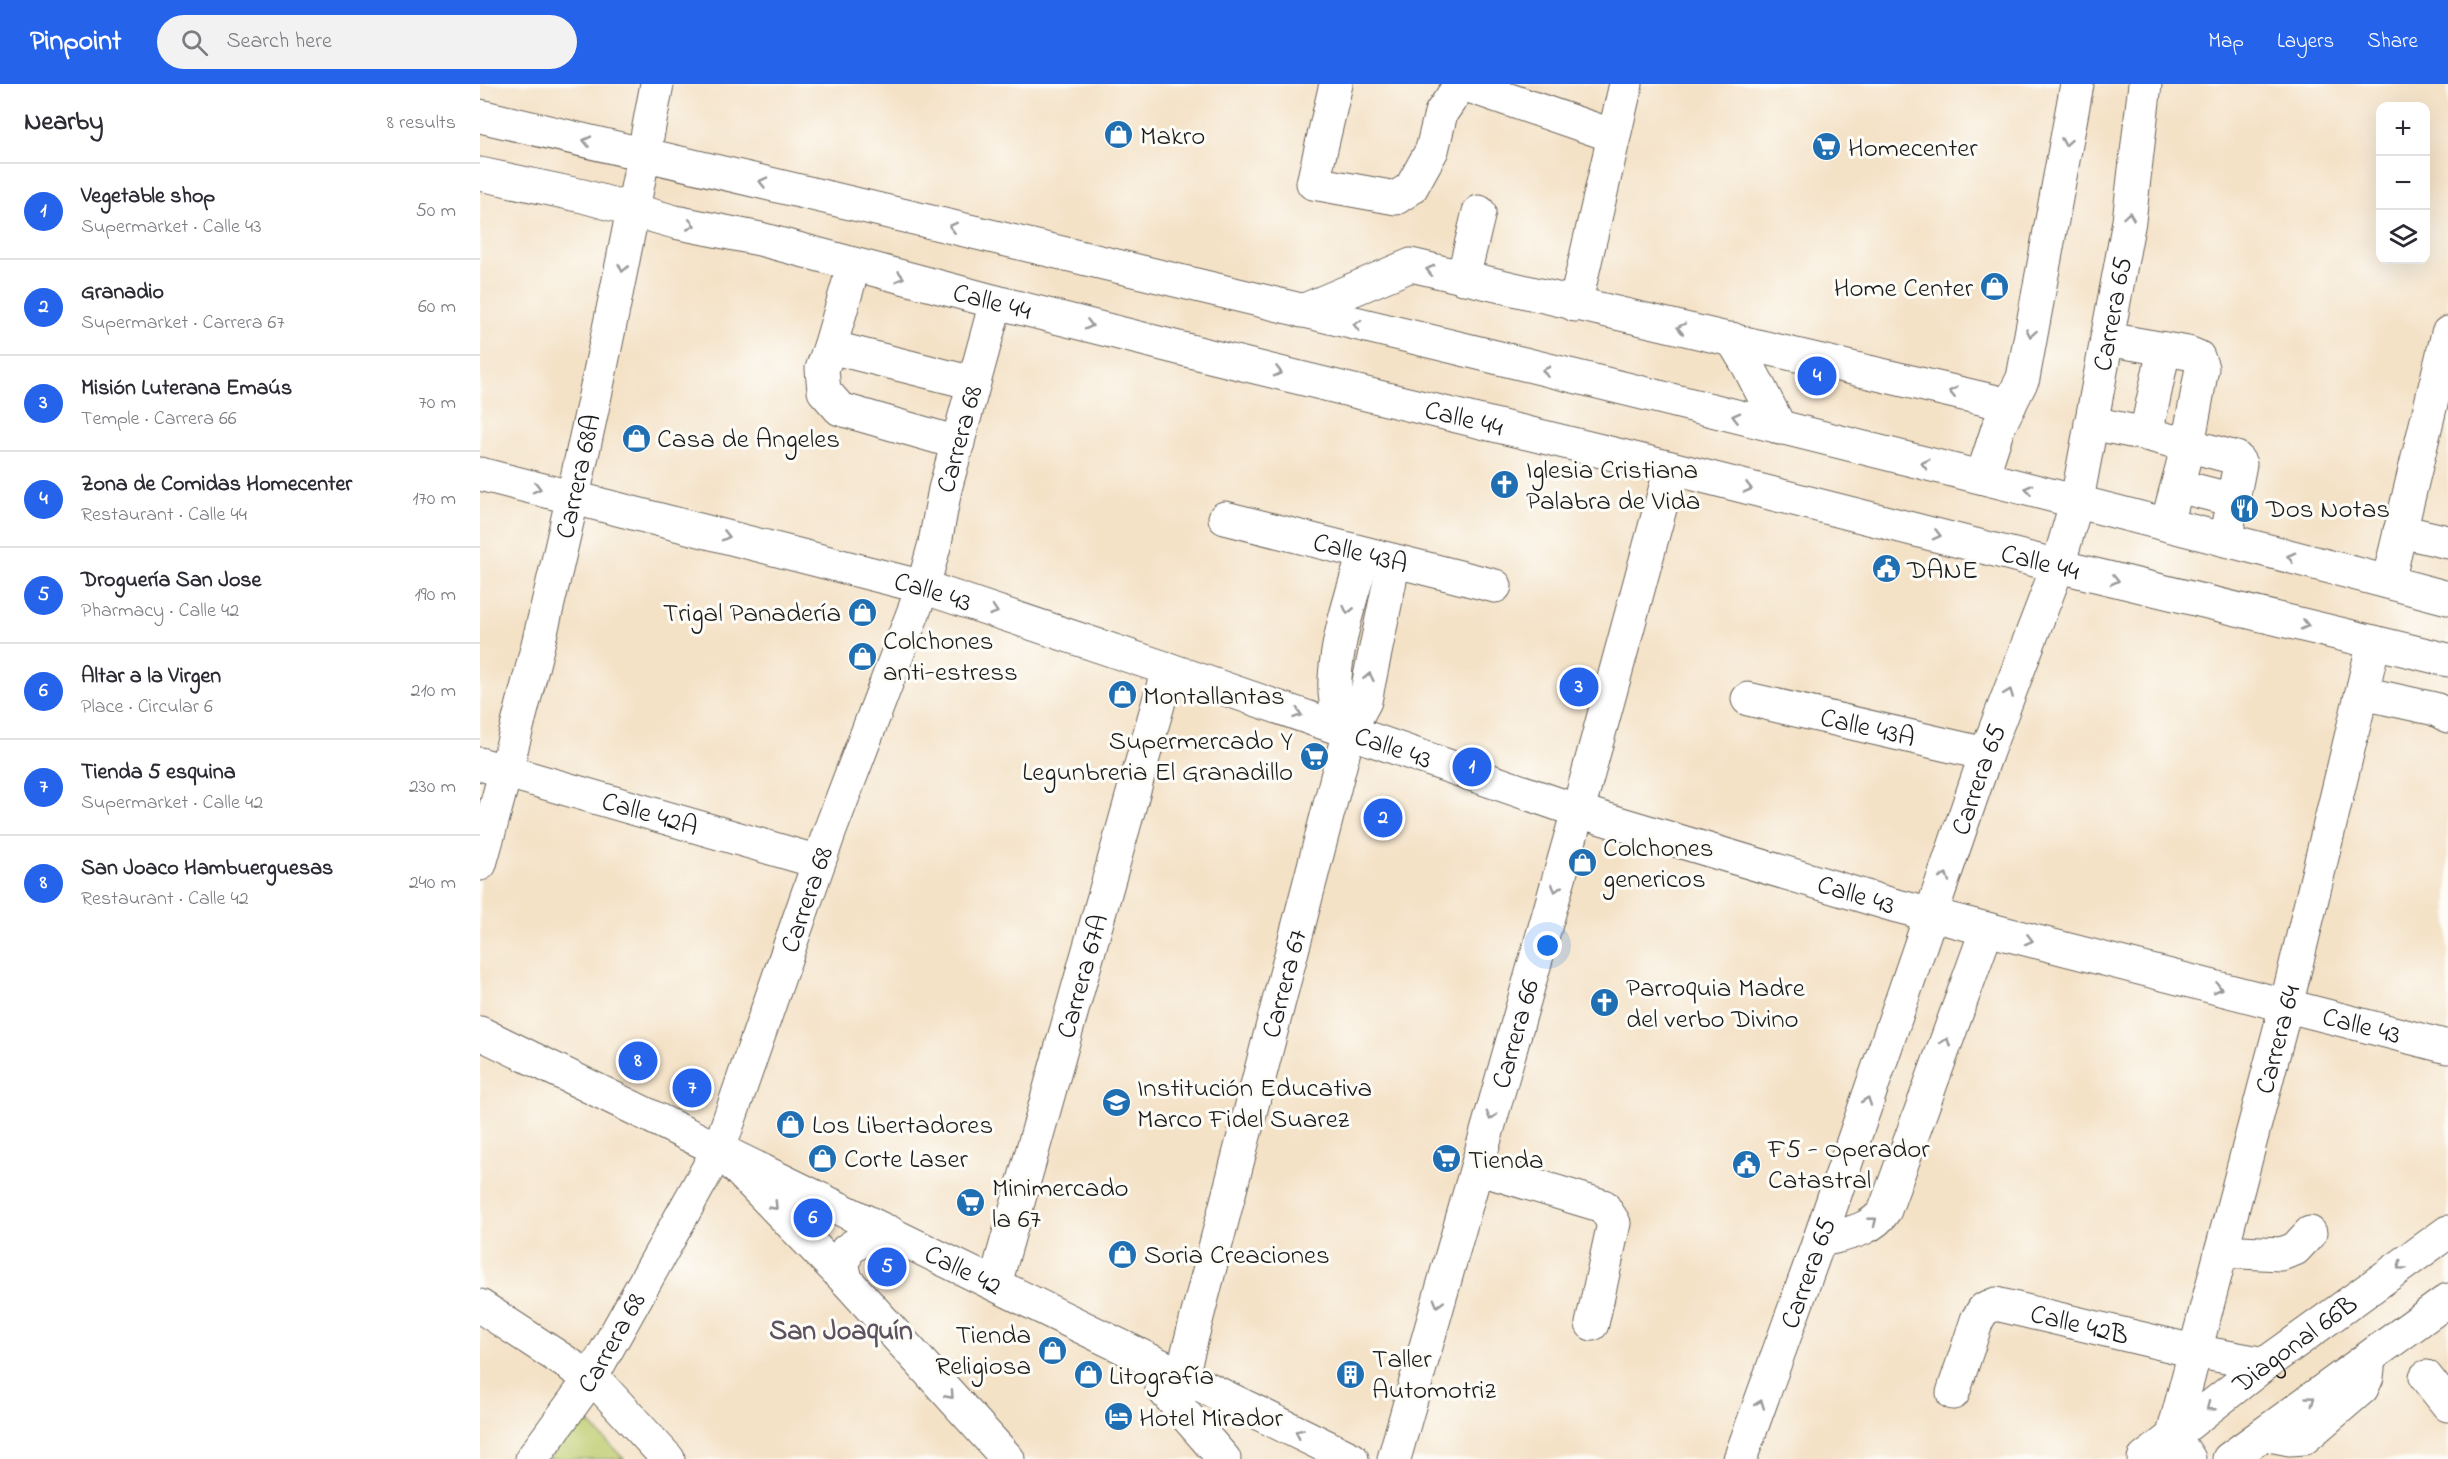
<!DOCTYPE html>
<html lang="en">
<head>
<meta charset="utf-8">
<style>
	:root { --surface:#fff; --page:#f2f2f3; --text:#2b2b33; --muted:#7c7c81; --line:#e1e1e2; --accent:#2563eb }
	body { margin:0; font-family:"Indie Flower",sans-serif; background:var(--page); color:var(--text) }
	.controls { position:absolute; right:18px; top:18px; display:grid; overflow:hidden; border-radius:12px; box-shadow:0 6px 24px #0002 }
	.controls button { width:54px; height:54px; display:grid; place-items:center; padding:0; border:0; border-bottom:2px solid var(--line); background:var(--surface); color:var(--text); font:30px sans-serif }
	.you { position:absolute; left:1068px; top:862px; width:21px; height:21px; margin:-15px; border:4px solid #fff; border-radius:50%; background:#1a73e8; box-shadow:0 0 0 9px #1a73e833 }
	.badge { display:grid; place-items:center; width:39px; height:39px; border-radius:50%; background:var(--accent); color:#fff; font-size:20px; font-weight:700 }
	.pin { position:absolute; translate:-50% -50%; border:3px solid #fff; box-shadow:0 2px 6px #0006 }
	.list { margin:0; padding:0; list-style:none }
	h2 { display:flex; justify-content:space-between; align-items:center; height:78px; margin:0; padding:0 24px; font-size:26px }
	h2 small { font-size:20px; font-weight:400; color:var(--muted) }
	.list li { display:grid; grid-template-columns:39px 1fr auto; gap:18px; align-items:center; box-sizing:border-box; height:96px; padding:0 24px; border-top:2px solid var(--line) }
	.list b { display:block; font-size:22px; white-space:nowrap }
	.list p { margin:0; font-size:20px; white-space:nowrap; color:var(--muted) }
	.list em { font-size:20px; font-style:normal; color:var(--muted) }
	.icon { flex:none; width:33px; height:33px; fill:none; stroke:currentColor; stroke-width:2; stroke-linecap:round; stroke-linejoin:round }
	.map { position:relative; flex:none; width:1968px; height:1375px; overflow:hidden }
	header { display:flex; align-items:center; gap:36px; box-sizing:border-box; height:84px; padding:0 30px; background:var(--accent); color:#fff }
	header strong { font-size:28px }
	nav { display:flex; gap:33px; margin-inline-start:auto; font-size:21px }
	.search { width:420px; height:54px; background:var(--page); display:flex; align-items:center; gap:15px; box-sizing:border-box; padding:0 21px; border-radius:33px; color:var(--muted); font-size:22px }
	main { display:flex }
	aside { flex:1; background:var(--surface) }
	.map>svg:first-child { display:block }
	.green { fill:#becc6e; stroke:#6d7445; stroke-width:1.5 }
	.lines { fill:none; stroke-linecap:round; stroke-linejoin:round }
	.minor-casing { stroke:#686158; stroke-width:35 }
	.major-casing { stroke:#686158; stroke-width:35 }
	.minor { stroke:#fff; stroke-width:33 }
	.major { stroke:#fff; stroke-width:33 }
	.oneway { stroke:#999 }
	.labels { text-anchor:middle; stroke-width:6; stroke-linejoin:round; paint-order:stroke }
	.poi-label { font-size:27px; fill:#1c1c1c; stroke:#fdfcf7; text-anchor:start }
	.street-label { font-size:27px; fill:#1c1c1c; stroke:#fdfcf7 }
	.neighbourhood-label { font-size:28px; font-weight:bold; fill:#5c5260; stroke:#fdfcf7 }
</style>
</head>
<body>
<header>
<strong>Pinpoint</strong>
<div class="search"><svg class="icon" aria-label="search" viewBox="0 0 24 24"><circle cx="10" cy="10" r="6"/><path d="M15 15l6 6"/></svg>Search here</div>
<nav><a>Map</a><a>Layers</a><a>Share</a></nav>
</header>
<main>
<aside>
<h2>Nearby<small>8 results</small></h2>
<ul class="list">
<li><span class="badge">1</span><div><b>Vegetable shop</b><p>Supermarket · Calle 43</p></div><em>50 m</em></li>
<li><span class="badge">2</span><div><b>Granadio</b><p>Supermarket · Carrera 67</p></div><em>60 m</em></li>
<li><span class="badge">3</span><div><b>Misión Luterana Emaús</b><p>Temple · Carrera 66</p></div><em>70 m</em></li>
<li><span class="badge">4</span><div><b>Zona de Comidas Homecenter</b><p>Restaurant · Calle 44</p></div><em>170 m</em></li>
<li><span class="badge">5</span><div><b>Droguería San Jose</b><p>Pharmacy · Calle 42</p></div><em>190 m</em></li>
<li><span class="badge">6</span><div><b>Altar a la Virgen</b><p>Place · Circular 6</p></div><em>210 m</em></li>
<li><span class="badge">7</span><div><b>Tienda 5 esquina</b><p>Supermarket · Calle 42</p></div><em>230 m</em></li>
<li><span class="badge">8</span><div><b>San Joaco Hambuerguesas</b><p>Restaurant · Calle 42</p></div><em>240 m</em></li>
</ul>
</aside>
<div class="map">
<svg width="1968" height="1375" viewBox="0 0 1968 1375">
	<rect width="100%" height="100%" fill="#fdfcf7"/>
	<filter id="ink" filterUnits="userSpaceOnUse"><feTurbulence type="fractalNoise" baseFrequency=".0167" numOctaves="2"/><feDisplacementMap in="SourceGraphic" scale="12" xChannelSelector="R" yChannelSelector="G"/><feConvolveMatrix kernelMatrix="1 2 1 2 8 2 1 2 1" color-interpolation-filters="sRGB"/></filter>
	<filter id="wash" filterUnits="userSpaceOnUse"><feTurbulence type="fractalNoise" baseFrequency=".008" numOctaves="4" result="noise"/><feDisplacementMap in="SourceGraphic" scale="24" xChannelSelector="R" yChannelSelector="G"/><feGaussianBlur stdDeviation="1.35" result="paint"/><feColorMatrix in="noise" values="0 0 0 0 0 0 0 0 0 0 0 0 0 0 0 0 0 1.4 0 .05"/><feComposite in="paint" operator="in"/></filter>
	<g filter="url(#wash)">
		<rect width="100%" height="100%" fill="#f4e2c7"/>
		<path class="green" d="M102,1332l42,43h-76z"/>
	</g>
	<g filter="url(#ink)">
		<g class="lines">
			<defs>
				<g id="minor">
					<path d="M856,0l-23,99 83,15 15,-10 21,-38 9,-37 20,-29"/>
					<path d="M983,0l151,52"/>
					<path d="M374,181l-24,82 143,36"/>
					<path d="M983,194l16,-66"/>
					<path d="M1095,221l51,-221"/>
					<path d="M822,227l109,-46 599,140"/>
					<path d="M1252,255l17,28 31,61"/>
					<path d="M1627,255l81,14 10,4 4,11 -14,77 -21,79"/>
					<path d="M350,263l-8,22 2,22 16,18 118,34"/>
					<path d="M1611,339l55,11 90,24 4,6 -15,76"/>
					<path d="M1666,350l18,-85"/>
					<path id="s1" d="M0,390l443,113 245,82 410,142 315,94 555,142"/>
					<path d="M1502,393l16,-49 25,-50 54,-294"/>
					<path d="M1698,402l55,14"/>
					<path id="s2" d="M745,434l270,68"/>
					<path d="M1920,447l48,11"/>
					<path d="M1908,498l60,-249"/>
					<path d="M1882,609l73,16 13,7"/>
					<path id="s3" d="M1268,615l238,55"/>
					<path d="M869,647c-5,-11 -14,-27 -14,-39 -2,-42 17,-98 29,-138"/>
					<path id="s4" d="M0,680l339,98"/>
					<path id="s5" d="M0,780c73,-257 128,-518 177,-780"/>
					<path id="s6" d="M0,949l872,426"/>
					<path d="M255,1082l111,114 162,179"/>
					<path d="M997,1084l126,38 11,17 -22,101"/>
					<path d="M1339,1157c24,-7 52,-9 66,-31l102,-281"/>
					<path d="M1741,1167l60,3 14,-5 15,-16"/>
					<path d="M366,1196l-3,-14 4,-16 18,-12 24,-6"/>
					<path id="s7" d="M515,1200l173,-615"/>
					<path d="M0,1222l119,78 69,75"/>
					<path d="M1946,1293l22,28"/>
					<path d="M682,1304l62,71"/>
					<path id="s8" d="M1473,1309l24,-73 7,-11 12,-5 198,47 71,13"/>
					<path id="s9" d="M697,1321l5,-30 167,-644 16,-30 29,-140"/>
					<path d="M1784,1350l26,5 14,-1 58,-50 5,-11 2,-18"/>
					<path id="s10" d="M52,1375l59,-81 128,-229 110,-316 94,-246 12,-44 10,-54 51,-187"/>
					<path id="s11" d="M914,1375l184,-648 93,-343"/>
					<path id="s12" d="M1709,1375l-16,-24 113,-429 88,-364"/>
				</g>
				<g id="major">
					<path d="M0,32c658,154 1315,309 1968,482"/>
					<path id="s13" d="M0,90l103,22 92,26 85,17 236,63 218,55 457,111 387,98 390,94"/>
					<path id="s14" d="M1260,1375l79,-218 167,-487 72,-188 19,-66 52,-279 16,-137"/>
					<path id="s15" d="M1664,1375l121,-95 183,-132"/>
					<path d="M1749,1375l219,-159"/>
				</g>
			</defs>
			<use href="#minor" class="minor-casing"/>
			<use href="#major" class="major-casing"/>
			<use href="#minor" class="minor"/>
			<use href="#major" class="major"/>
		</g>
		<defs><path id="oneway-chevron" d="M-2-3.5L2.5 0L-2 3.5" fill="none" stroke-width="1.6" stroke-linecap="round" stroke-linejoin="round" transform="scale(1.5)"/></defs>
		<g class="oneway">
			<use href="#oneway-chevron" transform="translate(107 57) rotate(-167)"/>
			<use href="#oneway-chevron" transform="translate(1586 58) rotate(100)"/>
			<use href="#oneway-chevron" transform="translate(283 98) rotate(-167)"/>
			<use href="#oneway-chevron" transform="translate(1649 132) rotate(-82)"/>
			<use href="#oneway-chevron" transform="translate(211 141) rotate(11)"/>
			<use href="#oneway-chevron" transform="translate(473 143) rotate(-167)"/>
			<use href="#oneway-chevron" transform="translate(143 184) rotate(102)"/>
			<use href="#oneway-chevron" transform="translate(950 186) rotate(-166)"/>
			<use href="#oneway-chevron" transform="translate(420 193) rotate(15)"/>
			<use href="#oneway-chevron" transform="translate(609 241) rotate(14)"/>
			<use href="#oneway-chevron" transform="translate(877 241) rotate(-166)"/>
			<use href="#oneway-chevron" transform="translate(1201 244) rotate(-168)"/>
			<use href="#oneway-chevron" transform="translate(1551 249) rotate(100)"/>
			<use href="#oneway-chevron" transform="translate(1066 287) rotate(-166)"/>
			<use href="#oneway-chevron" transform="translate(798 288) rotate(14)"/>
			<use href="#oneway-chevron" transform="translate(1473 308) rotate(-167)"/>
			<use href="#oneway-chevron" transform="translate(1256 333) rotate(-166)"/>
			<use href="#oneway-chevron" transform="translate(1445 380) rotate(-166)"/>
			<use href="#oneway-chevron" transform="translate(57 404) rotate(14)"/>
			<use href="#oneway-chevron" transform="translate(1268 404) rotate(14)"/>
			<use href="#oneway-chevron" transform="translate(1549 405) rotate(-166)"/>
			<use href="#oneway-chevron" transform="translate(1457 451) rotate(14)"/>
			<use href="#oneway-chevron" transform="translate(246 452) rotate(14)"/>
			<use href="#oneway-chevron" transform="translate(1811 473) rotate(-165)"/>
			<use href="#oneway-chevron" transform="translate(1635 496) rotate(13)"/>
			<use href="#oneway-chevron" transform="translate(868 526) rotate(103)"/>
			<use href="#oneway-chevron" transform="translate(514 527) rotate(18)"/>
			<use href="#oneway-chevron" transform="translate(1825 541) rotate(14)"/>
			<use href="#oneway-chevron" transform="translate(889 593) rotate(-78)"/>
			<use href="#oneway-chevron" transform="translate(1529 609) rotate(-69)"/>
			<use href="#oneway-chevron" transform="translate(818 630) rotate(19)"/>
			<use href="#oneway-chevron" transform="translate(1465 793) rotate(-71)"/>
			<use href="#oneway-chevron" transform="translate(1076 804) rotate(106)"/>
			<use href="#oneway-chevron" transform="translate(1549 856) rotate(14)"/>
			<use href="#oneway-chevron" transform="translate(1738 904) rotate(14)"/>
			<use href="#oneway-chevron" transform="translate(1466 958) rotate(-70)"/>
			<use href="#oneway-chevron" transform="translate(1387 1017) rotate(-71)"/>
			<use href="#oneway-chevron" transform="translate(1011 1032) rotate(106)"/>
			<use href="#oneway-chevron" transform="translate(294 1122) rotate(46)"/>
			<use href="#oneway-chevron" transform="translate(1393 1137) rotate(-39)"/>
			<use href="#oneway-chevron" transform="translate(1921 1182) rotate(144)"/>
			<use href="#oneway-chevron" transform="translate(958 1219) rotate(106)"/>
			<use href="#oneway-chevron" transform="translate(470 1311) rotate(48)"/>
			<use href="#oneway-chevron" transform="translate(1831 1316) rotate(-36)"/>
			<use href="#oneway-chevron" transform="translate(1280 1320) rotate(-70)"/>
			<use href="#oneway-chevron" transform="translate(1730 1323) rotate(142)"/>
			<use href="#oneway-chevron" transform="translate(819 1349) rotate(-154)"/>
		</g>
	</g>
	<defs>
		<symbol id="shop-disc" viewBox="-11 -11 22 22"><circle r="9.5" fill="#1f6fb2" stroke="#fdfcf7"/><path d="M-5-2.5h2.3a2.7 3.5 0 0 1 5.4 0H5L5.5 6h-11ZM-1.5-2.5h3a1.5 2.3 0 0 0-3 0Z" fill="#fff"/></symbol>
		<symbol id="supermarket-disc" viewBox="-11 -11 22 22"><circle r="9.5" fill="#1f6fb2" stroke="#fdfcf7"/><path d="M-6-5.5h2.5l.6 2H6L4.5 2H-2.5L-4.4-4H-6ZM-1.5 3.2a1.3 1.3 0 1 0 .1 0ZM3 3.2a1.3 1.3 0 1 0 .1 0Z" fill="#fff"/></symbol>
		<symbol id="church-disc" viewBox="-11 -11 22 22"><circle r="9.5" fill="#1f6fb2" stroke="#fdfcf7"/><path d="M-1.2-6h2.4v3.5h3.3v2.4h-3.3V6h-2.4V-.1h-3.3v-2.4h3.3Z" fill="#fff"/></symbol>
		<symbol id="restaurant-disc" viewBox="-11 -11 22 22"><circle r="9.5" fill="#1f6fb2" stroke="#fdfcf7"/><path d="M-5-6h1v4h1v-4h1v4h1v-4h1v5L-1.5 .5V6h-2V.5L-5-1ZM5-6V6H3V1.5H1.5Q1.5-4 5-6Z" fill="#fff"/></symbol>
		<symbol id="civic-disc" viewBox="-11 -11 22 22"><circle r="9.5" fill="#1f6fb2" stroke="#fdfcf7"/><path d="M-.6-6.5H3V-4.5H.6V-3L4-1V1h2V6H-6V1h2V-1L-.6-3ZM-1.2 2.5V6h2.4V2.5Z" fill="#fff"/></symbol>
		<symbol id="school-disc" viewBox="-11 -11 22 22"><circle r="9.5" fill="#1f6fb2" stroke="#fdfcf7"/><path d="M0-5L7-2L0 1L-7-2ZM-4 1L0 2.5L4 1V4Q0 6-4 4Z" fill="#fff"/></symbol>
		<symbol id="building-disc" viewBox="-11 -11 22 22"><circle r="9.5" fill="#1f6fb2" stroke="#fdfcf7"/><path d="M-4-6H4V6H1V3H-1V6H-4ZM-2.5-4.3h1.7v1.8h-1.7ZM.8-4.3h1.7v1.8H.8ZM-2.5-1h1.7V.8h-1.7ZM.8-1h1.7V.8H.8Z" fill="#fff"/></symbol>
		<symbol id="hotel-disc" viewBox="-11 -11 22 22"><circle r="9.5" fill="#1f6fb2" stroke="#fdfcf7"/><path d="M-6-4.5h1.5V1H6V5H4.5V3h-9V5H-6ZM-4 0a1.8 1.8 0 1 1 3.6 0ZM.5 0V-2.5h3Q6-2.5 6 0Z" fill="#fff"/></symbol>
	</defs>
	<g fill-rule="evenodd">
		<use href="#shop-disc" x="622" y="34" width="33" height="33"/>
		<use href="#supermarket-disc" x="1330" y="46" width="33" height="33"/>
		<use href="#shop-disc" x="1498" y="186" width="33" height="33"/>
		<use href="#shop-disc" x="140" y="338" width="33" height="33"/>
		<use href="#church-disc" x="1008" y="384" width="33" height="33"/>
		<use href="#restaurant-disc" x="1748" y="408" width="33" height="33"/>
		<use href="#civic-disc" x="1390" y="468" width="33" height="33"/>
		<use href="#shop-disc" x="366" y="512" width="33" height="33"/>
		<use href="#shop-disc" x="366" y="556" width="33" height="33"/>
		<use href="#shop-disc" x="626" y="594" width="33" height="33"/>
		<use href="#supermarket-disc" x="818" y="656" width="33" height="33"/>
		<use href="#shop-disc" x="1086" y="762" width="33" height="33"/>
		<use href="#church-disc" x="1108" y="902" width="33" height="33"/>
		<use href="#school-disc" x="620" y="1002" width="33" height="33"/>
		<use href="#shop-disc" x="294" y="1024" width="33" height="33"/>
		<use href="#shop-disc" x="326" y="1058" width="33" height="33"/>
		<use href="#supermarket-disc" x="950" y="1058" width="33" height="33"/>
		<use href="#civic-disc" x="1250" y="1064" width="33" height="33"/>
		<use href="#supermarket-disc" x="474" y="1102" width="33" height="33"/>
		<use href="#shop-disc" x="626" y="1154" width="33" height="33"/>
		<use href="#shop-disc" x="556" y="1250" width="33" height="33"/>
		<use href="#building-disc" x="854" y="1274" width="33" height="33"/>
		<use href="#shop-disc" x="592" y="1274" width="33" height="33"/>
		<use href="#hotel-disc" x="622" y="1316" width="33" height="33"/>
	</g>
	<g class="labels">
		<g class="poi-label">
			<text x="660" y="60">Makro</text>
			<text x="1368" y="72">Homecenter</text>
			<text x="1493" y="212" text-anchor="end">Home Center</text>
			<text x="177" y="363">Casa de Angeles</text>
			<text x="1046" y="394">Iglesia Cristiana<tspan x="1046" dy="31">Palabra de Vida</tspan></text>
			<text x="1786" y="433">Dos Notas</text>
			<text x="1427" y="494">DANE</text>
			<text x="361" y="537" text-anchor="end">Trigal Panadería</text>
			<text x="403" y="565">Colchones<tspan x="403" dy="31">anti-estress</tspan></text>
			<text x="663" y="620">Montallantas</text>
			<text x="813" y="665" text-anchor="end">Supermercado Y<tspan x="813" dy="31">Legunbreria El Granadillo</tspan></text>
			<text x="1123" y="772">Colchones<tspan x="1123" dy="31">genericos</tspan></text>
			<text x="1146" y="912">Parroquia Madre<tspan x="1146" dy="31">del verbo Divino</tspan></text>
			<text x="657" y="1012">Institución Educativa<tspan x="657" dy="31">Marco Fidel Suarez</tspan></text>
			<text x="332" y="1049">Los Libertadores</text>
			<text x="1288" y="1073">F5 - Operador<tspan x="1288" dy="31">Catastral</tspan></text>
			<text x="364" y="1083">Corte Laser</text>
			<text x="988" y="1084">Tienda</text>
			<text x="512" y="1112">Minimercado<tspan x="512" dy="31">la 67</tspan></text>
			<text x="664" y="1179">Soria Creaciones</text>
			<text x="551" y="1259" text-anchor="end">Tienda<tspan x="551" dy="31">Religiosa</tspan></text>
			<text x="892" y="1283">Taller<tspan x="892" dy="31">Automotriz</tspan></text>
			<text x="629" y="1300">Litografía</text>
			<text x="659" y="1342">Hotel Mirador</text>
		</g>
		<g class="street-label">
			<text dy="9" stroke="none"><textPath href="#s13" startOffset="528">Calle 44</textPath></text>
			<text dy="9" stroke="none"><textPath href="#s14" startOffset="1206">Carrera 65</textPath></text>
			<text dy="9" stroke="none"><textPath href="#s13" startOffset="1014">Calle 44</textPath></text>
			<text dy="9" stroke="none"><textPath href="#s10" startOffset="1113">Carrera 68</textPath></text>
			<text dy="9" stroke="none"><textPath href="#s5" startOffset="400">Carrera 68A</textPath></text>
			<text dy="9" stroke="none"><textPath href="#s2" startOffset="140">Calle 43A</textPath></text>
			<text dy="9" stroke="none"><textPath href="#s13" startOffset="1608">Calle 44</textPath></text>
			<text dy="9" stroke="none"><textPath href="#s1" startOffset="468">Calle 43</textPath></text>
			<text dy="9" stroke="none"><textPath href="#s3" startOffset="123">Calle 43A</textPath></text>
			<text dy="9" stroke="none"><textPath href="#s1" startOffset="954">Calle 43</textPath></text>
			<text dy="9" stroke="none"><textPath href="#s14" startOffset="720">Carrera 65</textPath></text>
			<text dy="9" stroke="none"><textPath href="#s4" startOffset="177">Calle 42A</textPath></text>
			<text dy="9" stroke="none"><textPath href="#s1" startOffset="1440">Calle 43</textPath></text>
			<text dy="9" stroke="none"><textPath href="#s10" startOffset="627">Carrera 68</textPath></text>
			<text dy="9" stroke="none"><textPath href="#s7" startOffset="320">Carrera 67A</textPath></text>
			<text dy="9" stroke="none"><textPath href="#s9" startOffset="435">Carrera 67</textPath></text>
			<text dy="9" stroke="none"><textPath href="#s1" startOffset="1962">Calle 43</textPath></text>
			<text dy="9" stroke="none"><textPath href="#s11" startOffset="442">Carrera 66</textPath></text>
			<text dy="9" stroke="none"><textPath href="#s12" startOffset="438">Carrera 64</textPath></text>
			<text dy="9" stroke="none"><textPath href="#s6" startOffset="538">Calle 42</textPath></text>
			<text dy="9" stroke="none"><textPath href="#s14" startOffset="198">Carrera 65</textPath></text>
			<text dy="9" stroke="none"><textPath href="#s8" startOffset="189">Calle 42B</textPath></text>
			<text dy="9" stroke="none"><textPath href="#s10" startOffset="141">Carrera 68</textPath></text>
			<text dy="9" stroke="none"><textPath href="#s15" startOffset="190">Diagonal 66B</textPath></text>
		</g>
		<g class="neighbourhood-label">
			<text x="361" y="1255">San Joaquín</text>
		</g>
	</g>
</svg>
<div class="controls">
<button>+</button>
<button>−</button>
<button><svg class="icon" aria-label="layers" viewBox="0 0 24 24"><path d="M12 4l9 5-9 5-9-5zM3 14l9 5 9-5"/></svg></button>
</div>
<div class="you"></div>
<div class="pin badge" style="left:992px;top:683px">1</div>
<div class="pin badge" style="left:903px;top:734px">2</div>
<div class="pin badge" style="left:1099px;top:603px">3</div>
<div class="pin badge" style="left:1337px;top:292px">4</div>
<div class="pin badge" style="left:407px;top:1183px">5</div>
<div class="pin badge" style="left:333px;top:1134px">6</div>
<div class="pin badge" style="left:212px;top:1004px">7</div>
<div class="pin badge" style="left:158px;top:977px">8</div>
</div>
</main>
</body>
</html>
